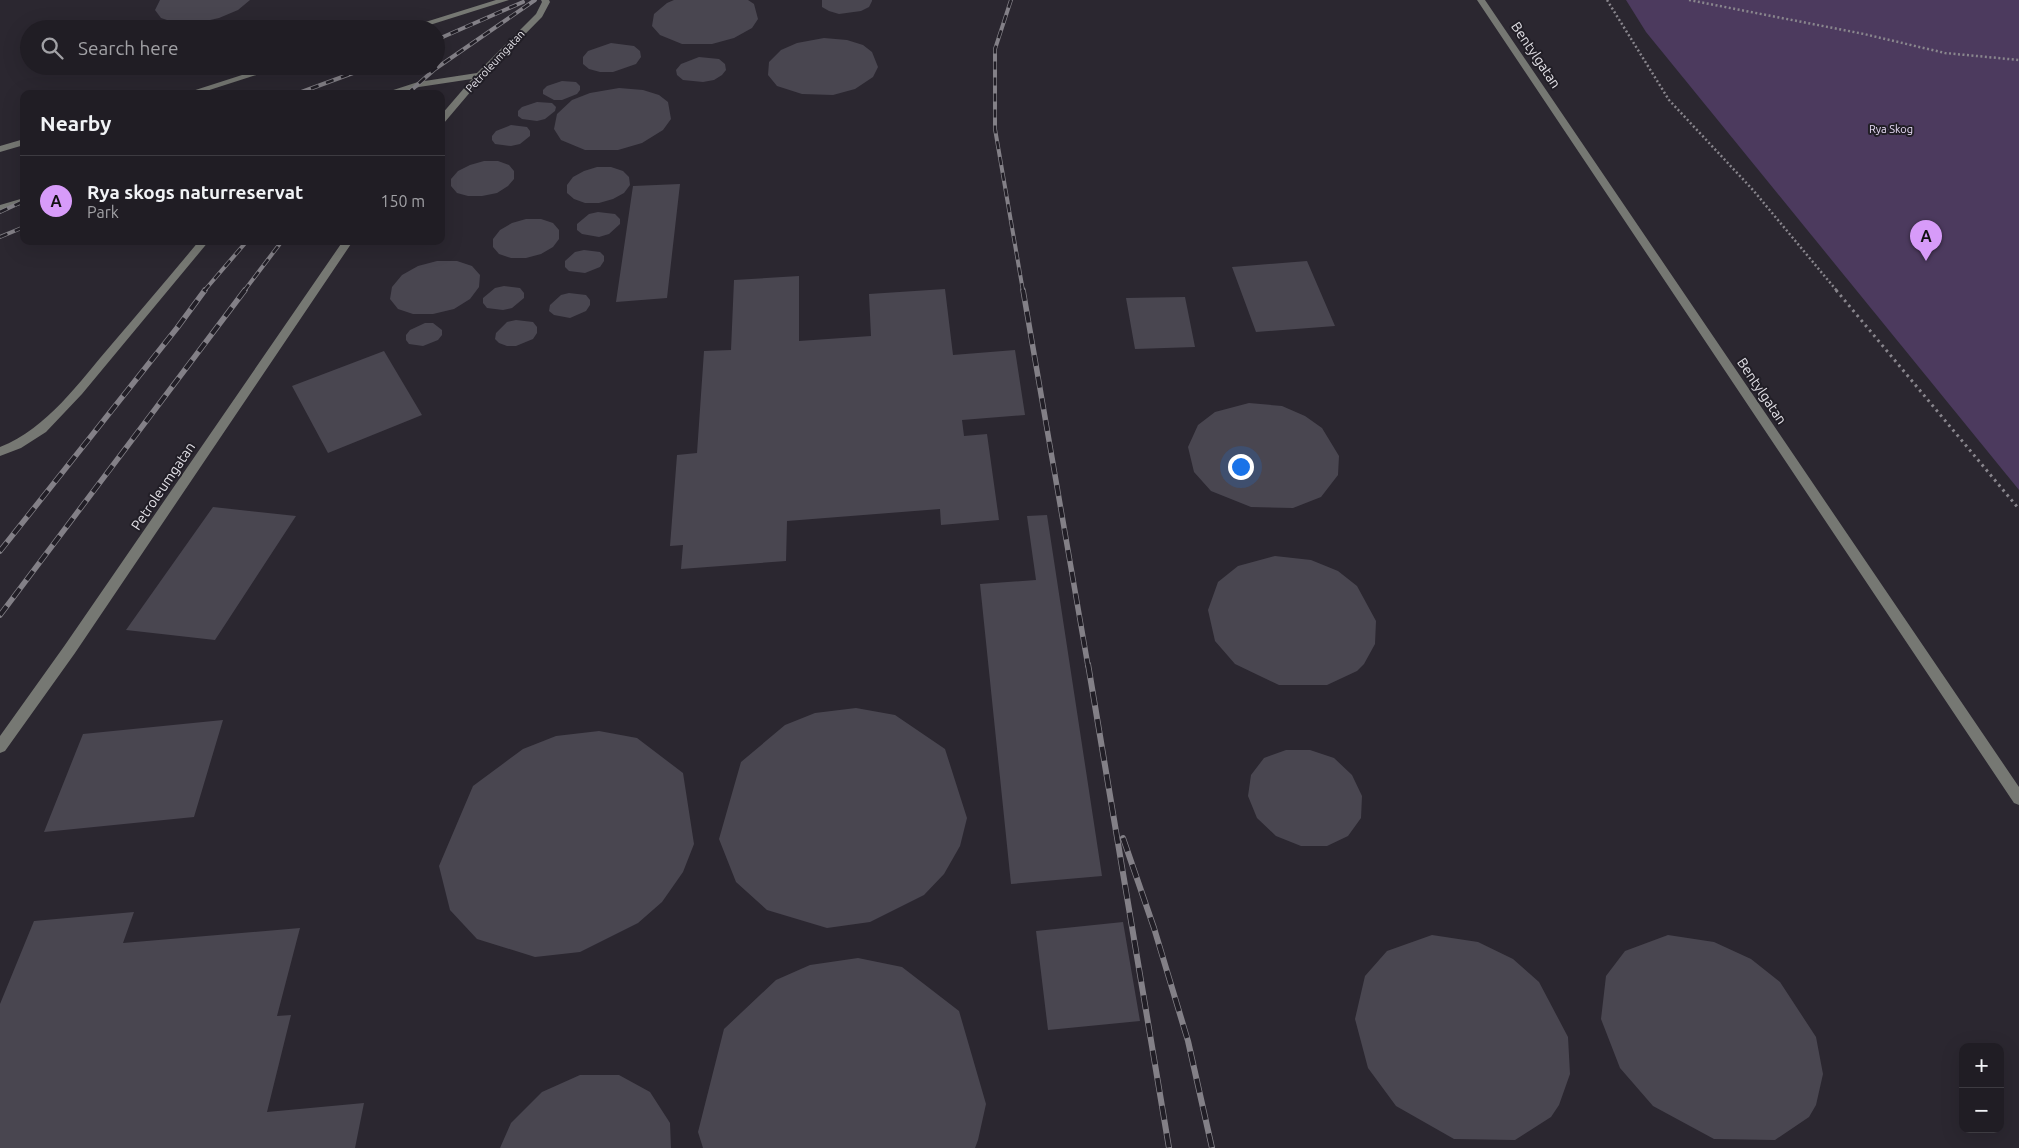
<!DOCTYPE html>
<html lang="en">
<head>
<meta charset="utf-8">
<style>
	:root { --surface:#201d24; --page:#28262c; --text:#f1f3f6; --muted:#a2a2a6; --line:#3d3b41; --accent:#d79bf9 }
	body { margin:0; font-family:Ubuntu,sans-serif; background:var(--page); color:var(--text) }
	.controls { position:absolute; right:15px; bottom:15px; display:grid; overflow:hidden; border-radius:10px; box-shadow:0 5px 20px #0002 }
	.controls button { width:45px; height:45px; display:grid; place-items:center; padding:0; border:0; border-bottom:1px solid var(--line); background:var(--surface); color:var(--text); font:25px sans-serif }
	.you { position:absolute; left:1240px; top:466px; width:18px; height:18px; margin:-12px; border:4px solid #fff; border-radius:50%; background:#1a73e8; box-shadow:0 0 0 8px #1a73e833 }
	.badge { display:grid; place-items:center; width:32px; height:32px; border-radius:50%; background:var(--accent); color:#111; font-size:16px; font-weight:700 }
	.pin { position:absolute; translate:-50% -41px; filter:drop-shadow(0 1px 2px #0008) }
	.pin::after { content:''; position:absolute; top:26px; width:18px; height:15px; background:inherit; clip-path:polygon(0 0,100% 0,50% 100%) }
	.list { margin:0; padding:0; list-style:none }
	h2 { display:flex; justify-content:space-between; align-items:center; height:65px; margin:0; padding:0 20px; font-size:21px }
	h2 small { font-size:16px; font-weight:400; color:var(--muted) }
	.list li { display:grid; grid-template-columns:32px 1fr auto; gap:15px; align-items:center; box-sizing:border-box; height:90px; padding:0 20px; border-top:1px solid var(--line) }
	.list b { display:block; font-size:19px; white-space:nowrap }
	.list p { margin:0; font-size:16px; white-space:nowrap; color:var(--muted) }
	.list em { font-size:16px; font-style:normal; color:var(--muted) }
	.icon { flex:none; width:28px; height:28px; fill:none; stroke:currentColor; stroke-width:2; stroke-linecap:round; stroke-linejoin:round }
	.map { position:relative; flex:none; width:2019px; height:1148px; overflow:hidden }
	.search { position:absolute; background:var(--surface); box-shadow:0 5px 20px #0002; left:20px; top:20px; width:425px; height:55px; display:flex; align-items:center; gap:12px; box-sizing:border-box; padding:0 18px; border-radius:28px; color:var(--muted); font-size:19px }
	.panel { position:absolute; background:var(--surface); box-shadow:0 5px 20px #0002; left:20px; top:90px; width:425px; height:155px; border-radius:10px }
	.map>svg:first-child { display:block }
	.green { fill:#4c3a5e }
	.building { fill:#494650 }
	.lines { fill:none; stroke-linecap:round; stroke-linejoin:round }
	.path-far1 { stroke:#89868d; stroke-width:2.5; stroke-dasharray:2 2.5; stroke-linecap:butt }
	.path { stroke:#89868d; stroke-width:3; stroke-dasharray:2.5 4; stroke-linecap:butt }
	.minor { fill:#767873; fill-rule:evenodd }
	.rail-far2-casing { stroke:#838087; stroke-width:4 }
	.rail-far1-casing { stroke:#838087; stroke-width:5.5 }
	.rail-casing { stroke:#838087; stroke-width:6 }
	.rail-far2 { stroke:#211e26; stroke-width:2.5; stroke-dasharray:8; stroke-linecap:butt }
	.rail-far1 { stroke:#211e26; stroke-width:4; stroke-dasharray:11; stroke-linecap:butt }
	.rail { stroke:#211e26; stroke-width:4.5; stroke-dasharray:14; stroke-linecap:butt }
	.labels { text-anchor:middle; stroke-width:4; stroke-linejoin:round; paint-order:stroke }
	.far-street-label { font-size:11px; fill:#e4e2e8; stroke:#211e26 }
	.far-park-label { font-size:11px; fill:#e9ddf7; stroke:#211e26 }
	.street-label { font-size:14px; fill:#e4e2e8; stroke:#211e26 }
</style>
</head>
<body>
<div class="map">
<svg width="2019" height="1148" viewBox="0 0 2019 1148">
	<rect width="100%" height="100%" fill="#2b2730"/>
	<path class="green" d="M1626,0h393v490l-373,-458z"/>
	<path class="building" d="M160,0h90l-12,10 -19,8 -22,5h-21l-15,-5 -6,-8z
		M674,0h74l6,4 4,15 -6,9 -18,10 -22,6h-30l-22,-9 -8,-9 2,-12 13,-11z
		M822,0h50v1l-3,6 -8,4 -22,3 -10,-3 -7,-4z
		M824,38l23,2 16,5 9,7 6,15 -5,10 -18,12 -22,6 -31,-1 -25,-8 -9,-11 1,-13 12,-12 16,-7z
		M611,43l23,3 6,5 1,6 -5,7 -23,8h-13l-11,-3 -6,-5v-7l5,-6z
		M699,57l20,2 6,5 1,6 -4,5 -8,5 -11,2 -20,-2 -6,-5 -1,-5 5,-6z
		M562,81l14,1 4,4v4l-3,4 -15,6h-8l-11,-6v-4l4,-4z
		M619,88l24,2 16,5 9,7 3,17 -8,11 -21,13 -24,7h-33l-24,-10 -7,-11 3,-15 15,-14 18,-7z
		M537,102l15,1 4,4 -1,4 -10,8 -8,2 -15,-2 -4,-3v-5l4,-4z
		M511,125l16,2 3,4v5l-10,8 -9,2 -16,-2 -3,-4v-4l4,-5z
		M484,161h14l11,4 5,6v8l-6,7 -11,7 -15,3h-14l-11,-3 -6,-7v-7l7,-8 12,-6z
		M597,167h14l12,4 6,6 1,8 -6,8 -11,6 -14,4h-14l-11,-4 -7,-6v-8l6,-8 11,-6z
		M680,184l-13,114 -51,4 17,-116z
		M598,212l17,2 5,5v5l-11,10 -10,3 -17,-3 -5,-4v-6l12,-10z
		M526,219h15l12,4 6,7v9l-6,8 -12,7 -15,4h-15l-12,-4 -6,-7v-8l7,-9 12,-7z
		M584,250l16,2 4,4v5l-4,6 -15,6 -16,-2 -4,-4v-6l10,-9z
		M437,261h20l15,5 8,9 -1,12 -9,12 -16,10 -21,5h-20l-15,-5 -8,-10 2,-12 10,-12 16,-9z
		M1307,261l28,65 -79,6 -24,-65z
		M799,276v65l72,-5 -2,-42 76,-5 8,66 62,-5 10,65 -63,5 2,16 23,-2 12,86 -58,5 -1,-16 -153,12 -1,40 -105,8 2,-24 -13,1 7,-91 20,-2 7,-102 27,-1 3,-70z
		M504,286l16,2 4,5v5l-12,10 -9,2 -16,-2 -4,-5v-5l12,-10z
		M569,293l17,2 4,5v5l-4,6 -16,7 -16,-3 -5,-4 1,-6 11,-10z
		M1185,297l10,50 -60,2 -9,-51z
		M516,320l17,2 4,5v6l-4,6 -17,7h-9l-8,-3 -4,-4 1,-6 11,-11z
		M425,323h8l9,7v5l-4,5 -15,6 -14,-2 -3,-4v-5l4,-5z
		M384,351l38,64 -94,38 -36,-67z
		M1249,403l33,3 23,10 17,12 17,28 -1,19 -17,22 -28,11 -42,-1 -40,-16 -17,-19 -6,-25 10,-22 17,-13z
		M213,507l83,9 -81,124 -89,-10z
		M1047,515l55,361 -91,8 -31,-300 56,-4 -9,-64z
		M1275,556l36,4 27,11 19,15 19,35 -1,23 -11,20 -7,7 -30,14h-48l-44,-21 -20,-23 -7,-31 10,-28 20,-16z
		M856,708l39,7 50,34 22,69 -7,28 -16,28 -20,21 -54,27 -43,6 -60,-18 -31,-28 -17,-43 22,-77 44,-37 30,-12z
		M223,720l-29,97 -150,15 39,-98z
		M599,731l38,7 46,35 11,71 -11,28 -21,30 -24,21 -58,29 -45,5 -58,-18 -27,-29 -11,-44 34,-80 50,-37 33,-13z
		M1286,750h24l24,8 18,17 10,21 -1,22 -13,18 -21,10h-26l-25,-10 -19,-18 -9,-22 3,-21 13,-17z
		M134,912l-11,31 177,-15 -23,88 14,-1 -24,97 97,-9 -9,45h-355v-144l34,-83z
		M1123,922l17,99 -92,9 -12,-99z
		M1432,935l46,7 35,17 26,23 29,55 2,37 -11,31 -8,12 -36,23 -61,-1 -58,-33 -28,-38 -13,-49 10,-43 22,-25z
		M1668,935l46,7 37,17 29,23 36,55 7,37 -7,31 -7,12 -34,23 -61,-1 -61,-33 -33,-38 -19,-49 5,-43 19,-25z
		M858,958l44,9 57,44 27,93 -8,36 -3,8h-272l-5,-16 26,-103 52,-49 34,-15z
		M580,1075h39l31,17 20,31 1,25h-171l11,-25 31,-31z"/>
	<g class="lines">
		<path class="path-far1" d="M1607,0l62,100 84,90 84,101
			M1689,0l175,34 81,19 74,7"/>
		<path class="path" d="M1836,290l183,219"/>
		<path class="minor" d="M496,0h13l-92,29h-14z
			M541,0h8l1,2 -8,15 -59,60 -39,46 -3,1v-9l31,-36 -53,8 -23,7h-15l37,-12 59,-9 59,-59 6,-12z
			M1477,0h8l534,787v18l-5,-2z
			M270,66h14l-87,28h-14z
			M24,139v6l-24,7v-6z
			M24,198v6l-24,7v-6z
			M199,241h10l-127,153 -36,38 -25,16 -21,8v-9c48,-19 79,-65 112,-103 29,-34 58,-68 87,-103z
			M343,241h10l-278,412 -70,98 -5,2v-17l65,-91z"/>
		<defs>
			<path id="rail-far2" d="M1011,0l-16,49v80l28,162
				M436,40l87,-38
				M296,94l76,-28
				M407,94l28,-25 100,-69
				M0,212l24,-11
				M0,237l24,-10
				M204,291l43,-50
				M244,291l38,-50"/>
			<path id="rail-far1" d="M1023,290l65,376
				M0,551l177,-223 28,-38
				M0,615l245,-325"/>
			<path id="rail" d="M1088,664l81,484
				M1123,838l31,90 34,113 24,107"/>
		</defs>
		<use href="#rail-far2" class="rail-far2-casing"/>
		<use href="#rail-far1" class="rail-far1-casing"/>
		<use href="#rail" class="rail-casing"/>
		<use href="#rail-far2" class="rail-far2"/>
		<use href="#rail-far1" class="rail-far1"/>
		<use href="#rail" class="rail"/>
	</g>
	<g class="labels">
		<g class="far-street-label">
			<text transform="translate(495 61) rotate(-47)" y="4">Petroleumgatan</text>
		</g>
		<g class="far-park-label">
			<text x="1891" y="133">Rya Skog</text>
		</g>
		<g class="street-label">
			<text transform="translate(1536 55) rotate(56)" y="5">Bentylgatan</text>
			<text transform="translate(1762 391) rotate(56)" y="5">Bentylgatan</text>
			<text transform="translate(163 486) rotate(-56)" y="5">Petroleumgatan</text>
		</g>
	</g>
</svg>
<div class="controls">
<button>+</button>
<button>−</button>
</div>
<div class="you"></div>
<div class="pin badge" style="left:1926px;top:261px">A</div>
<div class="search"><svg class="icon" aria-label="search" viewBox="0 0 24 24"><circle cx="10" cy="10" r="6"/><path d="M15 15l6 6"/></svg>Search here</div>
<section class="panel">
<h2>Nearby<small></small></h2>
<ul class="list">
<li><span class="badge">A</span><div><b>Rya skogs naturreservat</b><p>Park</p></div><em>150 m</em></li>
</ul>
</section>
</div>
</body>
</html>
